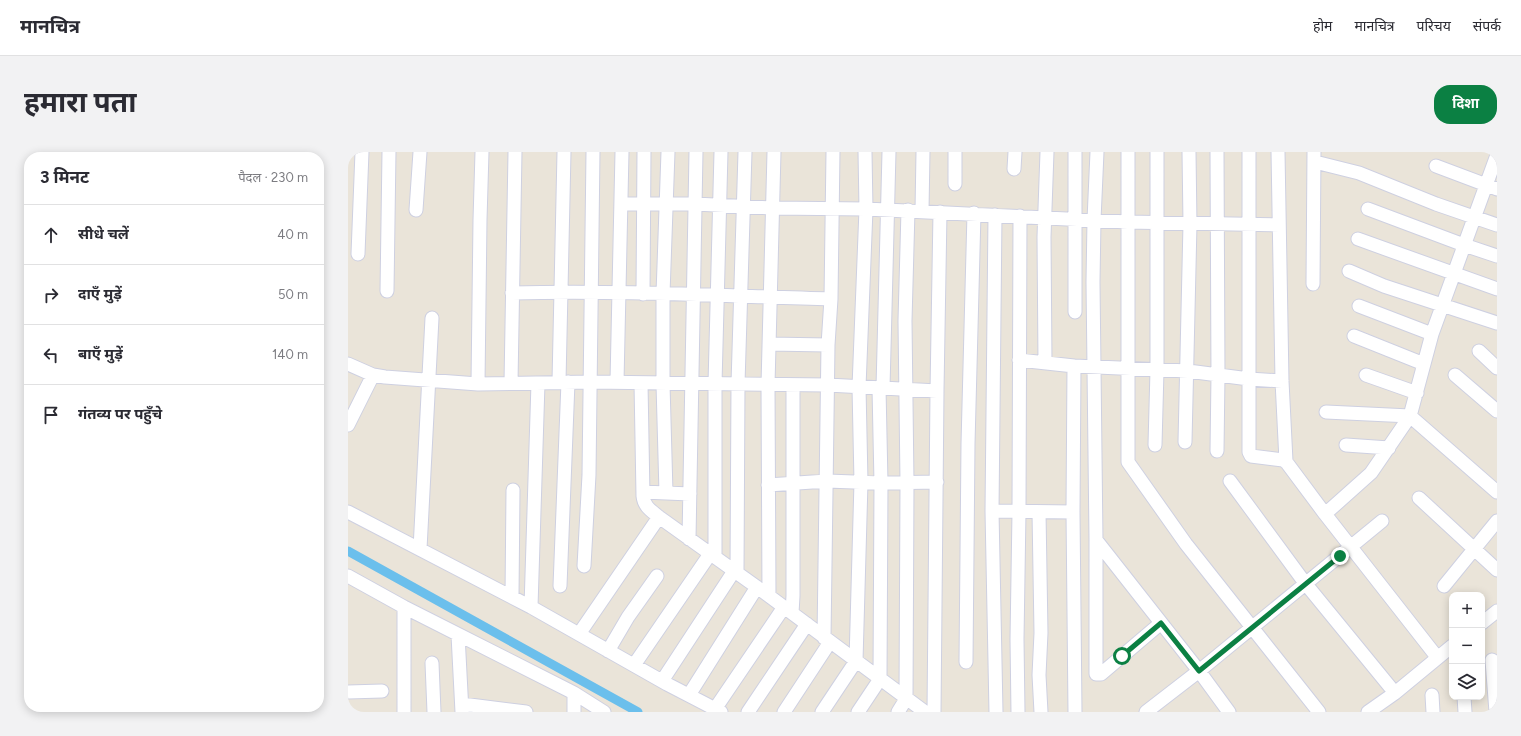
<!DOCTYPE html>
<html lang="hi">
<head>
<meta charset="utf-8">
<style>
	:root { --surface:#fff; --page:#f2f2f3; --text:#2b2b33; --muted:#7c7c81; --line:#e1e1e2; --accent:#0b8043 }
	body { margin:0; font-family:Figtree,"Noto Sans Devanagari",sans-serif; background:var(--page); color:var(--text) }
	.controls { position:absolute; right:12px; bottom:12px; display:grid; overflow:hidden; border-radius:8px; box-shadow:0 2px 10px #0003 }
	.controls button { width:36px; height:36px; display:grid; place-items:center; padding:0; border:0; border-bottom:1px solid var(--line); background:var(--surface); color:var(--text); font:20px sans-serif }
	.stop { position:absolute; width:12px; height:12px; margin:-9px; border:3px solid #0b8043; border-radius:50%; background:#fff }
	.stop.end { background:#0b8043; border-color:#fff; box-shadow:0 1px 4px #0008 }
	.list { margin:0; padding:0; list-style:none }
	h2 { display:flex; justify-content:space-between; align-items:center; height:52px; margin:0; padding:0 16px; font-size:17px }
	h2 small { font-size:13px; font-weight:400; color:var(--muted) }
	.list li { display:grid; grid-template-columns:26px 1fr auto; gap:12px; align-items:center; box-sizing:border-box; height:60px; padding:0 16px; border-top:1px solid var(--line) }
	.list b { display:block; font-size:15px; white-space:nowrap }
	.list em { font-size:13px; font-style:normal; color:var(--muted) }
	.icon { flex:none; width:22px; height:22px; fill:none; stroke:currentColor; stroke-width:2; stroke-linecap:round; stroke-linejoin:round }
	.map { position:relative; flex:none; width:1149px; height:560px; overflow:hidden; border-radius:16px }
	header { display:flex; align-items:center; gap:24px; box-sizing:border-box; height:56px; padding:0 20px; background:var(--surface); border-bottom:1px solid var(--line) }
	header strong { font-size:19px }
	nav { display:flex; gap:22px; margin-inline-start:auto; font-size:14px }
	.intro { display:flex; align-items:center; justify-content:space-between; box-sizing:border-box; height:96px; padding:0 24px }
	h1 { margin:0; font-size:28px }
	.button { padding:10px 18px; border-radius:16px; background:var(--accent); color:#fff; font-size:14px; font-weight:700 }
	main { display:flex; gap:24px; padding:0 24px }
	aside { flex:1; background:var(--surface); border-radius:16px; box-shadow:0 2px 10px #0003 }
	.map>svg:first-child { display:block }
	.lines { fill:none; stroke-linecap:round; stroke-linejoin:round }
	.canal { stroke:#6bbfec; stroke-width:9 }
	.minor-casing { stroke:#ced0e1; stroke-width:15 }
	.minor { stroke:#fff; stroke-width:13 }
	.route { stroke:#0b8043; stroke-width:5 }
</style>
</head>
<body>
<header>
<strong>मानचित्र</strong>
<nav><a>होम</a><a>मानचित्र</a><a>परिचय</a><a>संपर्क</a></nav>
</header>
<div class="intro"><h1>हमारा पता</h1><a class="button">दिशा</a></div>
<main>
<aside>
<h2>3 मिनट<small>पैदल · 230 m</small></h2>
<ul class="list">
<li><svg class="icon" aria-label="ahead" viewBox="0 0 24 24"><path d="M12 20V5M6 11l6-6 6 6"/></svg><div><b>सीधे चलें</b></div><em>40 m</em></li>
<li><svg class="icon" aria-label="right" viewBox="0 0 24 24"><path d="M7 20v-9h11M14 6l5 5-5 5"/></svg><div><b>दाएँ मुड़ें</b></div><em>50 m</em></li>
<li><svg class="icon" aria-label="left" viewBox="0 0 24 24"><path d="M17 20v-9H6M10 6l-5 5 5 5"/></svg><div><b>बाएँ मुड़ें</b></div><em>140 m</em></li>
<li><svg class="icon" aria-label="arrive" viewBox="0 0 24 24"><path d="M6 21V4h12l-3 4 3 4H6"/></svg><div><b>गंतव्य पर पहुँचे</b></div></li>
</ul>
</aside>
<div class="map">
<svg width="1149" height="560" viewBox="0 0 1149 560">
	<rect width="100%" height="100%" fill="#eae4d9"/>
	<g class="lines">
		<path class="canal" d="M0,399l290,161"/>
		<defs>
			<path id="minor" d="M749,0l-3,68 -1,62 3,258v134h5l60,-51
				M780,0v310l58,82 133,168
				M869,0l1,223 -1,76
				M901,0v300l2,4 32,4 4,3 38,51 112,143
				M930,0l4,229 4,80
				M967,10l44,11 77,31 61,21
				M1088,14l61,23
				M666,17l1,-17
				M607,32v-32
				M273,52h74l78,4 93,1 262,13 151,3
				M1020,57l96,36 33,11
				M68,58l4,-58
				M574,59l1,-59
				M647,63l-3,296 4,201
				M1010,87l139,50
				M10,102l4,-102
				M1001,119l35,15 113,37
				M965,132l1,-132
				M39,139l2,-139
				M164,141c107,-3 213,3 319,6
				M295,142l1,-142
				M1011,154l73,28
				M727,160v-160
				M1006,184l70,28
				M421,192l59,1
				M1131,199l18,17
				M671,208l55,6
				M697,210l-1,-125 3,-85
				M0,212l25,11 12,2 93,7 113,-2 237,3 109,6 -3,321
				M1018,223l51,18
				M1107,223l42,36
				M211,230l5,-230
				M269,230l5,-230
				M163,231l4,-231
				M293,231l2,113c1,11 9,15 16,21l102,73 164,122
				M130,232l2,-164 2,-68
				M535,236l6,-236
				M589,239l3,-179
				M978,260l84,4 87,76
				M0,273l25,-50
				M837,290l5,-218 -1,-72
				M807,293l2,-75v-218
				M998,293l43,3
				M882,329l75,102 90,110
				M420,333l59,-4 54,2 56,-1
				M295,340l47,2
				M318,341l-3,-109v-90l5,-142
				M1071,346l78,72
				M644,359l81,1
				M0,360l183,95 136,77 54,28
				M691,360l2,121 -2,42 2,37
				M977,362l46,-41 39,-57 22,-82 65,-179
				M341,387l7,-387
				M748,388l103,131 30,41
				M72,397l12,-231
				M367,405v-173l6,-232
				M236,414l5,-91 4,-323
				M389,421l1,-189 7,-232
				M0,424l56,31 170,86 30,19
				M212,434l8,-204
				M1096,434l53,-65
				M421,444l-1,-211 6,-233
				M164,445l1,-107
				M56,455v105
				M183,455l7,-224
				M444,461l1,-17v-211
				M1134,471l15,-12
				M231,482l80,-117
				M110,483l4,77
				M476,486l4,-293 3,-46 2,-147
				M260,499l20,-34 29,-41
				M1144,508l4,52
				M618,510l2,-218 6,-231
				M84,511l2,49
				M286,513l76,-111
				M314,529l72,-110
				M0,540l34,-1
				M341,543l68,-108
				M1084,543l1,17
				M1116,545l1,15
				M114,552l64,8
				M367,557l69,-102
				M226,560v-19
				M400,560l59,-88
				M436,560l46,-70
				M474,560l34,-51 5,-179 -2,-95 7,-178 -1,-57
				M510,560l22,-33 1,-196 -2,-95
				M550,560l8,-13 1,-216 -2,-162 3,-111
				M670,560l-1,-73 2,-127 1,-296
				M727,560l-2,-200 1,-146 114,5 61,8 33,2
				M798,560l53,-41 183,-150
				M1020,560l27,-19 57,-47"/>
		</defs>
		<use href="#minor" class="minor-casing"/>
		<use href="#minor" class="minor"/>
	</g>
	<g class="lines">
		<path class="route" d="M774,504l39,-33 38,48 141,-115"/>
	</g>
</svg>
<div class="controls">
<button>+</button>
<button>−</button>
<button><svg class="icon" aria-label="layers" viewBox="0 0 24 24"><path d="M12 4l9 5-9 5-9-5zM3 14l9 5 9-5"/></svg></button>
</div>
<div class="stop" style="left:774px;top:504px"></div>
<div class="stop end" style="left:992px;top:404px"></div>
</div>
</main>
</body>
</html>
